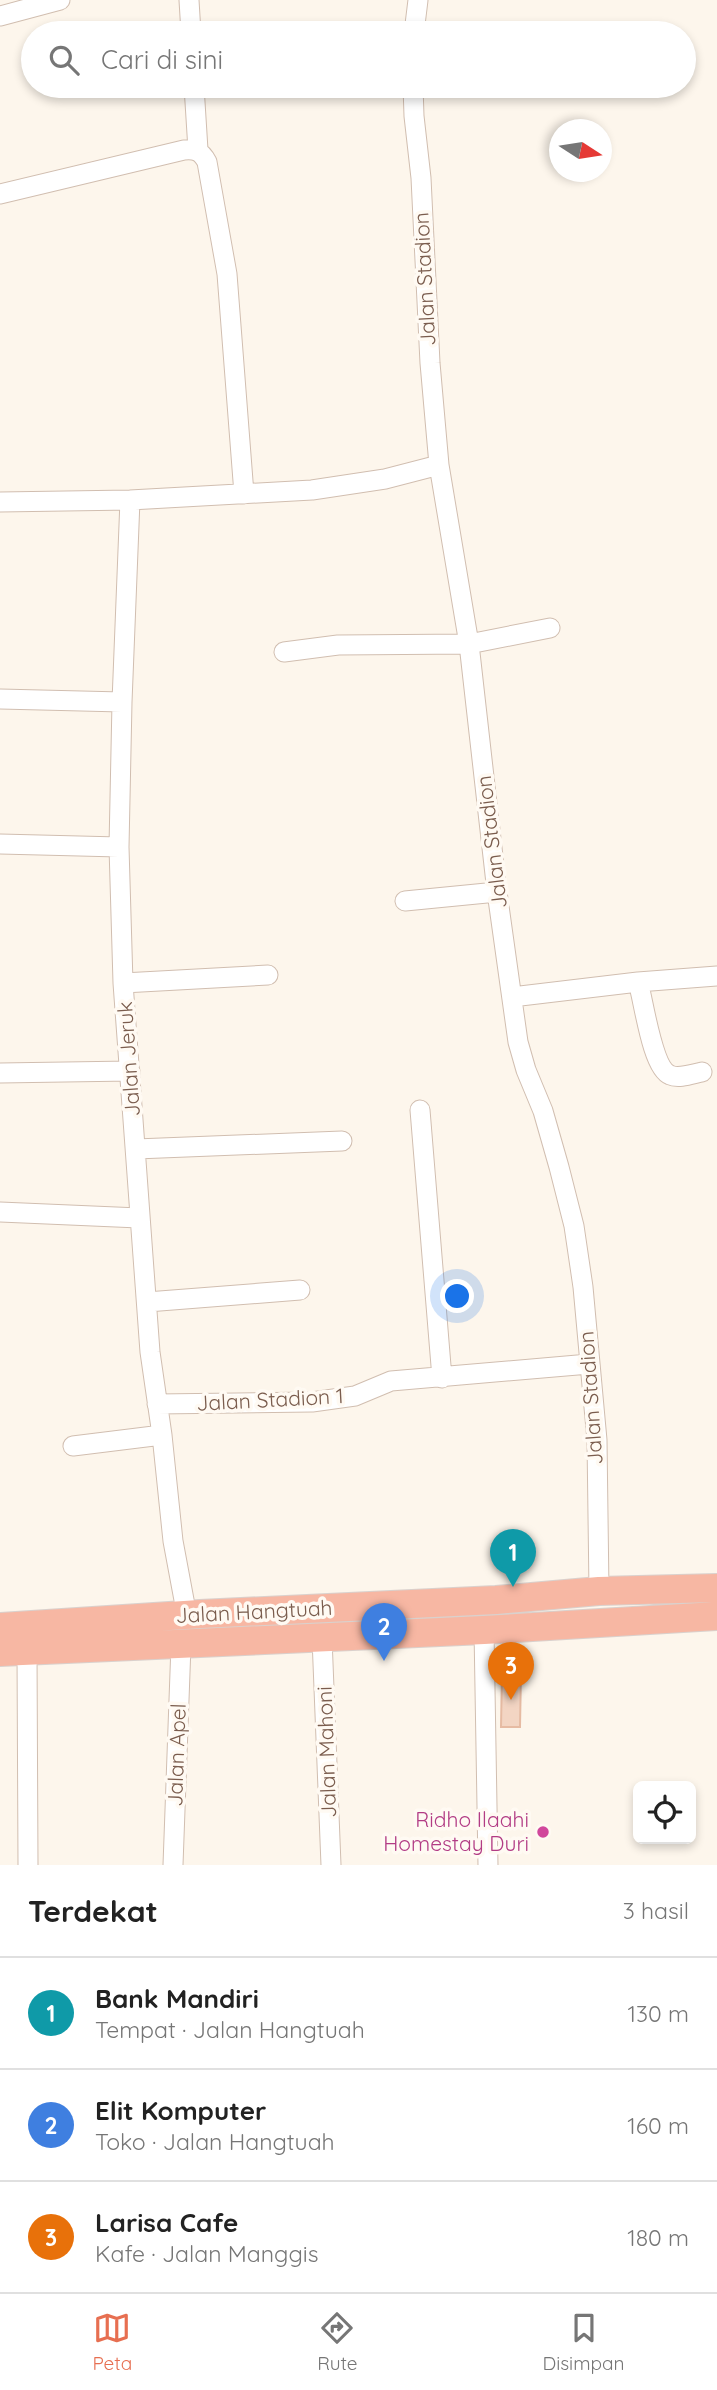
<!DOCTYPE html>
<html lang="id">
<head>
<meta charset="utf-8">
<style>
	:root { --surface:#fff; --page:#f2f2f2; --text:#222; --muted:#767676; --line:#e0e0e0; --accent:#e76f51 }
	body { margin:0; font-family:Quicksand,sans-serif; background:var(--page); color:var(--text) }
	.controls { position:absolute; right:21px; bottom:21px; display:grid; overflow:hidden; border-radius:10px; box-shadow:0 4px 10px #0003 }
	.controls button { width:63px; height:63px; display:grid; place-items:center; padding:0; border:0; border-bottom:2px solid var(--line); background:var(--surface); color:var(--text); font:35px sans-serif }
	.compass { position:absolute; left:549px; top:119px; width:63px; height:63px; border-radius:50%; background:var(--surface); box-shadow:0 4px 10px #0003; rotate:102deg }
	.you { position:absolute; left:458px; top:1297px; width:24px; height:24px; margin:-18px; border:5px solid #fff; border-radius:50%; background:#1a73e8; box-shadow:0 0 0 10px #1a73e833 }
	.badge { display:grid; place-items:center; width:46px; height:46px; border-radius:50%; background:var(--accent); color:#fff; font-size:23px; font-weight:700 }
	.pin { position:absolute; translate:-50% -58px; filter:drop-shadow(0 2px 4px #0008) }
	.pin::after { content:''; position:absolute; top:37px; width:24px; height:21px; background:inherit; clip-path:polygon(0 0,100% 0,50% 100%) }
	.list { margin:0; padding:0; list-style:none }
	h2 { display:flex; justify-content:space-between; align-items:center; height:91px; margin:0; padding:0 28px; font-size:30px }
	h2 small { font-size:23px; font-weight:400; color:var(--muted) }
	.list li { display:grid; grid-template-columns:46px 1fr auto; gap:21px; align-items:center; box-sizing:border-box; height:112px; padding:0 28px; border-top:2px solid var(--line) }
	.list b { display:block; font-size:26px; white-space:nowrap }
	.list p { margin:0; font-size:23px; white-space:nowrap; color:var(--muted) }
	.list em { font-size:23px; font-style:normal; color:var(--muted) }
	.icon { flex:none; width:38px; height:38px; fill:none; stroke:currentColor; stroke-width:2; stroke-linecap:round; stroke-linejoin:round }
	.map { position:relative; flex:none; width:717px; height:1865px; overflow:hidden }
	.search { position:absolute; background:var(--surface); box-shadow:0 4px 10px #0003; left:21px; right:21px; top:21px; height:77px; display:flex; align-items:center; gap:18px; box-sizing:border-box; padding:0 24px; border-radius:38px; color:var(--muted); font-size:26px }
	.sheet { height:427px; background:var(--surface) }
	nav { display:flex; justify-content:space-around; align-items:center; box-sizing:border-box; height:98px; border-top:2px solid var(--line); background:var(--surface); font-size:19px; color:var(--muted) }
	nav a { display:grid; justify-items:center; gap:4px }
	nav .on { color:var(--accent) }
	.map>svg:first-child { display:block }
	.building { fill:#f3d5c3; stroke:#e6bba3; stroke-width:2 }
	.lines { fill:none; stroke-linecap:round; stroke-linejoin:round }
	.minor-casing { stroke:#d1beb0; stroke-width:21 }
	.highway-casing { stroke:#dad1cd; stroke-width:30 }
	.minor { stroke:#fff; stroke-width:19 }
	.highway { stroke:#f7b7a3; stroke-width:28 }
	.hotel-dot { fill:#d1479c; stroke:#fffaf3; stroke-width:2.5 }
	.labels { text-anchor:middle; stroke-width:7; stroke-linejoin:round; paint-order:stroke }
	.street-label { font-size:21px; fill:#7a5c4d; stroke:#fffaf3 }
	.hotel-label { font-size:21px; fill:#b23c85; stroke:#fffaf3; text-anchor:end }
</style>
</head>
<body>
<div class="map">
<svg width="717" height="1865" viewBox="0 0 717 1865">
	<rect width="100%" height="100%" fill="#fdf6ec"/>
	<path class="building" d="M502,1673h19l-1,54h-19z"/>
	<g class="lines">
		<defs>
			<path id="minor" d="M189,0l2,33
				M0,16l60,-16
				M414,33l4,-33
				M194,86l4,64
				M413,86l1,30 7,62 9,185 9,102 30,179 28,248 21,150 8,28 17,41 16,56 15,59 9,61 14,153 2,151
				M0,194l184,-44c12,-1 17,1 23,12l20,112 17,220
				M130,500l-8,202 -3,145 4,136 27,369 12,83 11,106 14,75
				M0,502l130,-2 182,-10 73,-11 54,-14
				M284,652l54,-7 131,-1 81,-16
				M0,699l122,3
				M0,844l119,3
				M405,901l92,-9
				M638,982c6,20 14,86 32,93 9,4 22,-1 32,-3
				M123,983l145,-8
				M512,997l126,-15 79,-6
				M0,1073l130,-2
				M420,1110l22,268
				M136,1149l206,-8
				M0,1212l139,6
				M147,1302l153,-12
				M157,1404l155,-2 43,-6 36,-15 198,-17
				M73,1446l89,-11
				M484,1630l4,235
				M322,1638l9,227
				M27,1651l1,214
				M173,1865l8,-220"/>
			<path id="highway" d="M0,1627l200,-13 296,-14 103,-9 118,-3
				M0,1652l484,-22 233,-14"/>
		</defs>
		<use href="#minor" class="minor-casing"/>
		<use href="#highway" class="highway-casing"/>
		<use href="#minor" class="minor"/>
		<use href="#highway" class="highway"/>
	</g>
	<circle class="hotel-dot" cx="543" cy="1832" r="7"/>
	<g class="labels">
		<g class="street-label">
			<text transform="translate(425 279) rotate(-93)" y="7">Jalan Stadion</text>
			<text transform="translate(492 842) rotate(-97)" y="7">Jalan Stadion</text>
			<text transform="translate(129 1059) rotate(-94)" y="7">Jalan Jeruk</text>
			<text transform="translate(591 1398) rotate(-94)" y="7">Jalan Stadion</text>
			<text transform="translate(270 1400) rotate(-3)" y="7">Jalan Stadion 1</text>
			<text transform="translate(254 1612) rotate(-3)" y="7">Jalan Hangtuah</text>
			<text transform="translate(327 1752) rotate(-92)" y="7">Jalan Mahoni</text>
			<text transform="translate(177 1755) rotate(-88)" y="7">Jalan Apel</text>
		</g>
		<g class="hotel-label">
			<text x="529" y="1827">Ridho Ilaahi<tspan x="529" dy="24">Homestay Duri</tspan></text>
		</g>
	</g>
</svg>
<div class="controls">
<button><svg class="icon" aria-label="locate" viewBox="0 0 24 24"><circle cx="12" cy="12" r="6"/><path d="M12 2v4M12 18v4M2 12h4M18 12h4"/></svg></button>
</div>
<svg class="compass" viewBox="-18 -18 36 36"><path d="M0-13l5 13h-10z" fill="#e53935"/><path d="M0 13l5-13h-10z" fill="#767676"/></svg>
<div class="you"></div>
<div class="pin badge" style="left:513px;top:1587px;background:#0f9aa8">1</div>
<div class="pin badge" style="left:384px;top:1661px;background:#3f7fe0">2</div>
<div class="pin badge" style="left:511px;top:1700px;background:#e8710a">3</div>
<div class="search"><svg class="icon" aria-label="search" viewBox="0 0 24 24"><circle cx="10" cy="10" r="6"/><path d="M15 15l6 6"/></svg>Cari di sini</div>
</div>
<section class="sheet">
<h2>Terdekat<small>3 hasil</small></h2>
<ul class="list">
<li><span class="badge" style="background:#0f9aa8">1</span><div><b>Bank Mandiri</b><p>Tempat · Jalan Hangtuah</p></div><em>130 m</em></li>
<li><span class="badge" style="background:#3f7fe0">2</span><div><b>Elit Komputer</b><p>Toko · Jalan Hangtuah</p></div><em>160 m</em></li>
<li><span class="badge" style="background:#e8710a">3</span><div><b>Larisa Cafe</b><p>Kafe · Jalan Manggis</p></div><em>180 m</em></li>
</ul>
</section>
<nav>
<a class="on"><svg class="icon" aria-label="map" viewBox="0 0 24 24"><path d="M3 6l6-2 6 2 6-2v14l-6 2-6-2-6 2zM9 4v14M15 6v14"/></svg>Peta</a>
<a><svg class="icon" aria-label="directions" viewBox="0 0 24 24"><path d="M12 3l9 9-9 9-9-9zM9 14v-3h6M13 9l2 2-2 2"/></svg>Rute</a>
<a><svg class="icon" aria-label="saved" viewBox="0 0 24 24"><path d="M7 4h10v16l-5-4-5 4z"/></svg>Disimpan</a>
</nav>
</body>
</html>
